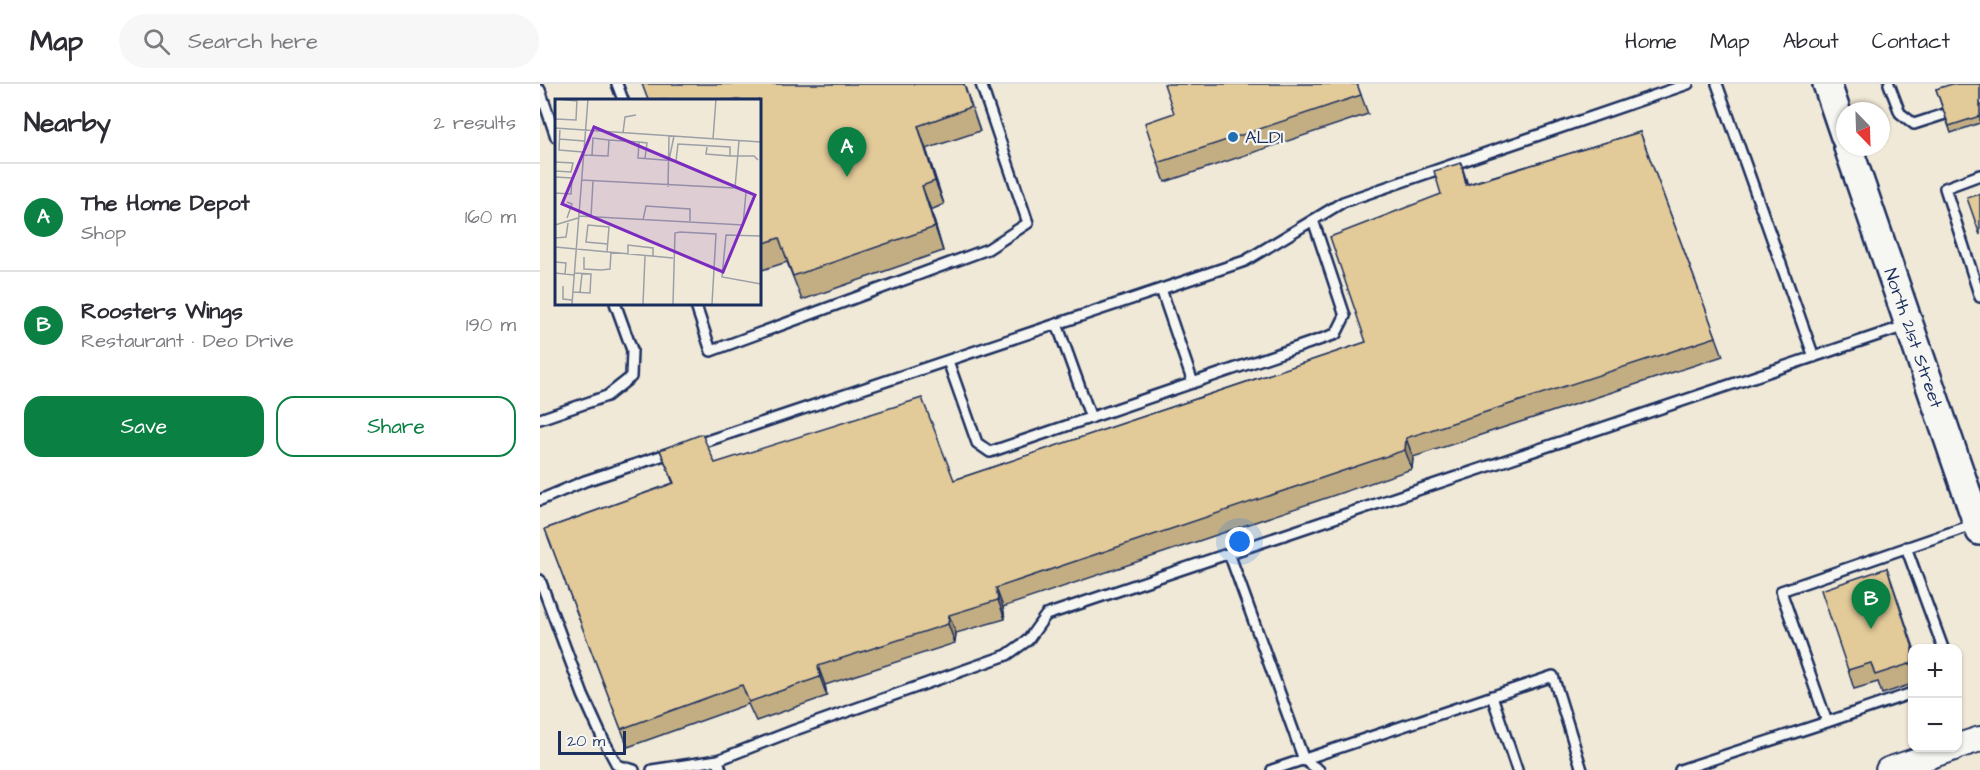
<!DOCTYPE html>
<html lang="en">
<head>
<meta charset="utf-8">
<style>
	:root { --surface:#fff; --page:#f7f7f7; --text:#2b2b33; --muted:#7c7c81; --line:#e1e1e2; --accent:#0b8043 }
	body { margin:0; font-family:"Architects Daughter",sans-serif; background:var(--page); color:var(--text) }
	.controls { position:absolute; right:18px; bottom:18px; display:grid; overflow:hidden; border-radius:12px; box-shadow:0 2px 4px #0004 }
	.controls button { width:54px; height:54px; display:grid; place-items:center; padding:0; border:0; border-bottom:2px solid var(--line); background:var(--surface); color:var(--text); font:30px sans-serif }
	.compass { position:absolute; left:1296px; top:18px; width:54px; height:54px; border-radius:50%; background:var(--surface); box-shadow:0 2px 4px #0004; rotate:157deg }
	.scale { position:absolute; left:18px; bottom:15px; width:68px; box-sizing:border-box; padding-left:6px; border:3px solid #1b2f5e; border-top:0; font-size:16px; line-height:21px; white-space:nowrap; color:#1b2f5e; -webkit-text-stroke:4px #f6f6f2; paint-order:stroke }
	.you { position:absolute; left:700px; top:458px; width:21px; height:21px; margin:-15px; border:4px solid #fff; border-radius:50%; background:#1a73e8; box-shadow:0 0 0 9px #1a73e833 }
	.badge { display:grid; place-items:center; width:39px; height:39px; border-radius:50%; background:var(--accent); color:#fff; font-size:20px; font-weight:700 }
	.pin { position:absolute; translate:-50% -50px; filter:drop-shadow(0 2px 3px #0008) }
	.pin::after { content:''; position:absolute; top:32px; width:21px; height:18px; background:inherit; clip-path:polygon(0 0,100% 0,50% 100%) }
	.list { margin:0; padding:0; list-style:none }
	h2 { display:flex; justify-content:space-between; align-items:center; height:78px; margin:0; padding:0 24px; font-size:26px }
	h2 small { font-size:20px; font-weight:400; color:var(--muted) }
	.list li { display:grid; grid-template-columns:39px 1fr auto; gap:18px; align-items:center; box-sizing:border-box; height:108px; padding:0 24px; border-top:2px solid var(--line) }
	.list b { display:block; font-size:22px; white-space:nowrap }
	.list p { margin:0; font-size:20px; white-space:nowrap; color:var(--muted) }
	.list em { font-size:20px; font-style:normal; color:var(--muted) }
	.actions { display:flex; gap:12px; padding:18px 24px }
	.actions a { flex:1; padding:14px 0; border:2px solid var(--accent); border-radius:18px; text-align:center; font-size:21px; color:var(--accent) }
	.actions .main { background:var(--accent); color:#fff }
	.icon { flex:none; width:33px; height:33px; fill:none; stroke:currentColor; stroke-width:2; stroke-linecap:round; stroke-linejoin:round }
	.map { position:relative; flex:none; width:1440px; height:686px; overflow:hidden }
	header { display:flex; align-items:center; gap:36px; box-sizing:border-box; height:84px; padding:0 30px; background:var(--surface); border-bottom:2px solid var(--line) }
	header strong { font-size:28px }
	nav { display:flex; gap:33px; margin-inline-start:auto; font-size:21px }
	.search { width:420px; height:54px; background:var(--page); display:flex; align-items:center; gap:15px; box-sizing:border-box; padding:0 21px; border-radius:33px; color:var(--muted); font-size:22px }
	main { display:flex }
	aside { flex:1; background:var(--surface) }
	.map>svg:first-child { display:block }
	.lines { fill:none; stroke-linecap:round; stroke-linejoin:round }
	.service-casing { stroke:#1b2f5e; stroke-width:14 }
	.tertiary-casing { stroke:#1b2f5e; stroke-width:28 }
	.secondary-casing { stroke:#1b2f5e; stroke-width:32 }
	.service { stroke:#f6f6f2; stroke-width:9 }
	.tertiary { stroke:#f6f6f2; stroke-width:24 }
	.secondary { stroke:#f6f6f2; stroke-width:27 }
	.wall { fill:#c3ae84; stroke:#1b2f5e; stroke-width:1.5 }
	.shaded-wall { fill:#9f8d6b; stroke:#1b2f5e; stroke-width:1.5 }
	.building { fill:#e3ca99; stroke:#1b2f5e; stroke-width:1.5 }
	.poi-dot { fill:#1f6fb2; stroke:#f6f6f2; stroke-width:2 }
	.labels { text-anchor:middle; stroke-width:4.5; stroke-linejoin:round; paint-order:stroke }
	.poi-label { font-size:18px; fill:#1b2f5e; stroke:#f6f6f2; text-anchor:start }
	.street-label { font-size:18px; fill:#1b2f5e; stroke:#f6f6f2 }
	.inset-road { fill:none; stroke:#9b9fa7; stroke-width:1.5 }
	.view { fill:#7b2cbf; fill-opacity:0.15; stroke:#7b2cbf; stroke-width:3 }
	.inset-edge { fill:none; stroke:#1b2f5e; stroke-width:3 }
</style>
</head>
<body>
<header>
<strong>Map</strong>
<div class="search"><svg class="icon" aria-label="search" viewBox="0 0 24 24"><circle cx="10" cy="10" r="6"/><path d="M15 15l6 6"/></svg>Search here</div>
<nav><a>Home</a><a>Map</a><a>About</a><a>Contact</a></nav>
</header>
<main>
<aside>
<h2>Nearby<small>2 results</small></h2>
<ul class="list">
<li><span class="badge">A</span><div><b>The Home Depot</b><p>Shop</p></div><em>160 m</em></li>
<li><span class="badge">B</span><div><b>Roosters Wings</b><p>Restaurant · Deo Drive</p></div><em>190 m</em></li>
</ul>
<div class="actions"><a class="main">Save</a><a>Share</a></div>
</aside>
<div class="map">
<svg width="1440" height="686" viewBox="0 0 1440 686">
	<rect width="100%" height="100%" fill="#f0e9d7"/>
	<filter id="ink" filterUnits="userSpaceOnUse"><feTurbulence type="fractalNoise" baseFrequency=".0167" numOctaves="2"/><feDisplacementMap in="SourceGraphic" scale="12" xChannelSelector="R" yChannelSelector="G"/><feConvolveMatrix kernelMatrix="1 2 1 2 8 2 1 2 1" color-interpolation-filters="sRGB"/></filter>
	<g filter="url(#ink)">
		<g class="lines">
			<defs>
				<path id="service" d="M77,0l6,16
					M1177,0l97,273
					M1349,0l11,29 14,11 31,-10
					M0,6l16,47
					M1440,91l-35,13 35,109
					M621,205l32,94
					M155,219l16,48 277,-102 40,-26 -47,-139
					M517,240l34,94
					M408,277l29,82 13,9 346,-118 9,-18 -32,-96
					M0,335l67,-23 24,-19 1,-27 -17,-47
					M155,361l550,-184 98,-59 345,-118
					M0,416l45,-19 88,-29
					M1366,463l37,101
					M689,469l75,207 15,10
					M0,496l43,115 19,42 15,28 17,5
					M952,612l25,74
					M1287,638l85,-29
					M178,676l77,-30 212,-75 21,-15 18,-25 862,-290
					M112,686l66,-10 3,10
					M732,686l281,-94 29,94
					M1140,686l147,-48 -46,-131 194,-67"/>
				<path id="tertiary" d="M1418,662l22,-7
					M1348,686l66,-22"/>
				<g id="secondary">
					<path d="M1287,0l18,53"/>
					<path id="s1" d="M1308,63l132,384"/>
				</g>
			</defs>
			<use href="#service" class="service-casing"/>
			<use href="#tertiary" class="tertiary-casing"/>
			<use href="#secondary" class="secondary-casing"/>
			<use href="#service" class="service"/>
			<use href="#tertiary" class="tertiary"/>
			<use href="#secondary" class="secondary"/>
		</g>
		<path class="wall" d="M424,0l16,47 -54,18 18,55 -13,6 12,41 -141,49 -15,-38 -28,9v-171z
			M817,0l11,30 -203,68 -7,-19 16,-50z
			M1440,0v39l-29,10 -15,-44z
			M1100,48l83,224 -310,101 -1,12 -409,138 2,12 -49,14 -1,10 -130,42 2,11 -71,25 -8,-17 -120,43 -83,-218 128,-46 -13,-33 55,13 239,17 412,-138 102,-158z
			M1347,484l27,80h-2v36l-30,10 -4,-12 -24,7 -6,-19z"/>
		<path class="shaded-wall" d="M378,42l8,23 18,55 -9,-23z
			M921,79l6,19 6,22 -7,-19z
			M382,102l9,24 12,41 -8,-24z
			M866,354l7,19 -1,12 -7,-19z
			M456,504l7,19 2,12 -7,-19z
			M409,531l7,18 -1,10 -7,-19z
			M278,582l7,19 2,11 -7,-19z"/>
		<path class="building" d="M102,0h322l7,23 -53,19 17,55 -13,5 13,41 -142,49 -14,-38 -20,7v-145h-111z
			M624,0h193l4,11 -203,68 -13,-40 29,-10z
			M1412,0h28v32l-31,10 -13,-37z
			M1100,48l76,205 -310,101 -1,12 -409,138 2,12 -49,15 -1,9 -130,42 2,11 -71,25 -7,-17 -121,44 -76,-200 129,-46 -14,-33 42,-16 13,29 207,-65 32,82 412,-138 -36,-105 111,-43 -7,-23 27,-8 5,22z
			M1440,110v41l-13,-37z
			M1347,484l26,80h-1v15l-37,12 -4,-12 -23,7 -27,-80z"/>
	</g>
	<circle class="poi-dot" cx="693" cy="53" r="6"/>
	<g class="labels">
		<g class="poi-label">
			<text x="705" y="59">ALDI</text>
		</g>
		<g class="street-label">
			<text dy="6" stroke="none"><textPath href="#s1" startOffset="202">North 21st Street</textPath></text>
		</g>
	</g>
	<g transform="translate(15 15)">
		<rect width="206" height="206" fill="#f0e9d7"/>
		<path class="inset-road" d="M2,0l20,2M0,20l21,1 1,-21M0,29l206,14M5,29l-1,22 24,2M68,34l2,-16 11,-2M4,40l25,2M158,40l3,-40M84,43l8,1 -2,15M152,48l-1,7 24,2M28,56l25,1 1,-16 30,2 -1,16 38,3 2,-17 52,3v9h24l4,4M37,56l1,-17 16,2M114,61l5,-24M0,63l18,1 -2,9 -16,-1M0,78l17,1 -1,16 -16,-1M26,81l153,8M113,88l1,-51M24,117l164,9 3,-33 -11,-4 4,-47M36,118l2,-36M12,119l5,-14 -5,-2M88,121l3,-14 44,3v12M0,126l23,-7M206,137l-35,-1 -4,42 39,7M0,139l11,-1 2,-14M0,148l118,11M52,153l2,-25 -21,-2 -2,17 22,2M73,155v-9l25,3v8M29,158v12l17,1 9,-1 1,-17M0,163l11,1 -1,11M0,174l19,2M8,187v13l9,1M18,193l17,1 1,-19 -17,-1M25,193l2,-18M17,205l16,-205M88,205l2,-48M118,205l2,-71 5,-1 36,2 -4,70"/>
		<path class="view" d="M39,28l161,68 -32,77 -161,-68z"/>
		<rect width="206" height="206" class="inset-edge"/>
	</g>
</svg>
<div class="controls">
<button>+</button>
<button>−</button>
</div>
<svg class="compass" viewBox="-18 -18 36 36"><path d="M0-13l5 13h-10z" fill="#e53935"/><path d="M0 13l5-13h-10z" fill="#7c7c81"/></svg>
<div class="scale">20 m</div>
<div class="you"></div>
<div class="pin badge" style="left:307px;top:93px">A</div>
<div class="pin badge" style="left:1331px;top:545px">B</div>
</div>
</main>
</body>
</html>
